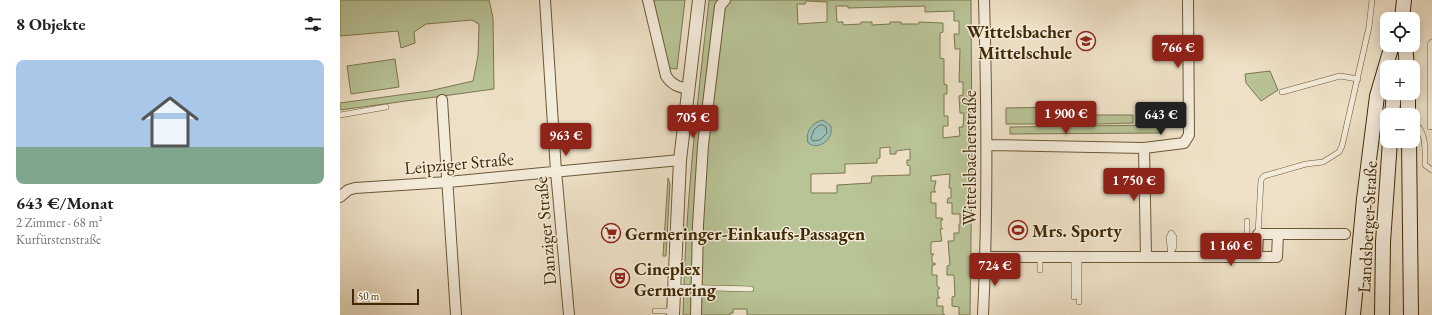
<!DOCTYPE html>
<html lang="de">
<head>
<meta charset="utf-8">
<style>
  body { margin:0; font-family:"EB Garamond",serif; background:#f2f2f2; color:#202124; height:100vh; display:flex; flex-direction:column; font-size:15px; white-space:nowrap }
  * { box-sizing:border-box; margin:0 }
  p { font-size:13px; color:#757577 }
  .icon { flex:none; width:22px; height:22px; fill:none; stroke:currentColor; stroke-width:2; stroke-linecap:round; stroke-linejoin:round }
  .map { position:relative; flex:1; overflow:hidden }
  .panel { display:flex; flex-direction:column; background:#fff; width:340px }
  .panel>* { flex:none }
  .tools { position:absolute; left:1040px; top:12px; display:grid; gap:8px }
  .tools a { display:grid; place-items:center; width:40px; height:40px; border-radius:8px; background:#fff; box-shadow:0 2px 10px #0003; font-size:20px }
  .scale { position:absolute; left:12px; bottom:10px; width:67px; box-sizing:border-box; padding-left:4px; border:2px solid #402a05; border-top:0; font-size:11px; line-height:14px; white-space:nowrap; color:#402a05; -webkit-text-stroke:3px #f4ecdb; paint-order:stroke }
  .price { position:absolute; translate:-50% -34px; padding:0 9px; border-radius:4px; background:#8f2418; color:#fff; font-size:13px; line-height:26px; filter:drop-shadow(0 1px 2px #0008) }
  .price::after { content:''; position:absolute; left:50%; top:24px; width:12px; height:9px; margin-left:-6px; background:inherit; clip-path:polygon(0 0,100% 0,50% 100%) }
  .price.current { background:#222; color:#fff }
  ul { padding:0; list-style:none }
  li { display:grid; align-content:center; gap:8px; height:212px; padding:0 16px }
  li+li { border-top:1px solid #e0e0e0 }
  li span { display:grid; place-items:center; height:124px; border-radius:8px; color:#555 }
  li>.icon { margin-inline-start:auto }
  span .icon { width:72px; height:72px; fill:#fffc; stroke-width:1 }
  li b { font-size:17px }
  h2 { display:flex; justify-content:space-between; align-items:center; height:48px; padding:0 16px; font-size:17px }
  main { display:flex; flex:1; min-height:0 }
  .map>svg:first-child { display:block }
  .green { fill:#b8c396; stroke:#7c764e; fill-rule:evenodd }
  .water { fill:#99beb5; stroke:#75836f }
  .lines { fill:none; stroke-linecap:round; stroke-linejoin:round }
  .shore { stroke:#6c745d; stroke-width:1 }
  .service-casing { stroke:#6c5836; stroke-width:6 }
  .minor-casing { stroke:#6c5836; stroke-width:12 }
  .tertiary-casing { stroke:#6c5836; stroke-width:14 }
  .secondary-casing { stroke:#402a05; stroke-width:16 }
  .service { stroke:#f4ecdb; stroke-width:5 }
  .minor { stroke:#f4ecdb; stroke-width:10 }
  .tertiary { stroke:#f4ecdb; stroke-width:12 }
  .secondary { stroke:#f4ecdb; stroke-width:14 }
  .labels { text-anchor:middle; dominant-baseline:central; stroke-width:3; stroke-linejoin:round; paint-order:stroke }
  .poi-label { font-size:18px; font-weight:bold; fill:#402a05; stroke:#f4ecdb; text-anchor:start }
  .street-label { font-size:18px; fill:#402a05; stroke:#f4ecdb }
</style>
</head>
<body>
<main>
<section class="panel">
<h2>8 Objekte<svg class="icon" aria-label="filters" viewBox="0 0 24 24"><path d="M4 7h16M4 17h16"/><circle cx="9" cy="7" r="2"/><circle cx="15" cy="17" r="2"/></svg></h2>
<ul>
<li><span style="background:linear-gradient(#a9c7e8 70%,#7fa58c 0)"><svg class="icon" aria-label="home" viewBox="0 0 24 24"><path d="M3 11l9-7 9 7M6 9v11h12V9"/></svg></span><div><b>643 €/Monat</b><p>2 Zimmer · 68 m²</p><p>Kurfürstenstraße</p></div></li>
</ul>
</section>
<div class="map">
<svg width="1092" height="315" viewBox="0 0 1092 315">
  <rect width="100%" height="100%" fill="#eee1c7"/>
  <filter id="stains"><feTurbulence type="fractalNoise" baseFrequency=".005" numOctaves="4"/><feColorMatrix values="0 0 0 0 .2 0 0 0 0 .09 0 0 0 0 .02 0 0 0 .5 -.17"/></filter>
  <radialGradient id="worn" r=".72"><stop offset=".6" stop-color="#630" stop-opacity="0"/><stop offset="1" stop-color="#630" stop-opacity=".3"/></radialGradient>
  <!-- green -->
  <path class="green" d="M0 0H149L153 18 154 89 0 110V103L89 91 133 81 138 56 139 24 132 20 86 24 74 32 75 43 61 48 58 31 0 36Z
    M311 0H345L337 69 328 68Z
    M369 0H631L632 161 630 315H619V307L612 306V297L615 296 614 275H607V266L610 265 608 241H614V233H619V224H620V214H612V203H607L608 198H611V188H609L610 174 591 176V181H596L594 190 596 192H591V203H596V218H602L603 220H601V227L603 229H600L602 241 591 242V254H594L592 256V263H595V265H592V275H597V286L600 288 598 289V296L600 298H597V306H603V314L605 315H407V309H393V313H390V315H343C345 209 357 105 369 0ZM466 1 487 2V22L458 24 457 4H465ZM496 6H508V8L585 6V12L614 11V21H619V34H614L615 49H620L619 82H623V95L619 96 620 113H624L623 127H619L620 136 603 138V126H608V116H604V94H607V85L604 84V59L600 58V33L603 32V23L579 22V24H561V22H550V24L532 25V22H521V24L503 25V22H497ZM550 147V154H556V151L570 149V160H567V165L570 166V175L532 176 531 183 497 185V193H471V174L505 173V164L537 163V159L540 158V148Z
    M55 59 59 87 11 94 7 66Z
    M930 71 938 90 921 101 906 83 905 74Z
    M724 107V124H666V108Z
    M731 115H793V123L731 125Z
    M820 125V133L670 134V127Z
    M328 178 330 184 326 256H323Z"/>
  <!-- water -->
  <path class="water" d="M483 120 491 126C494 139 479 151 468 143 465 132 472 122 483 120Z"/>
  <g class="lines">
    <!-- shore -->
    <path class="shore" d="M480 125H483L486 127 487 133 480 140 473 141 471 138 474 130Z"/>
    <!-- service casing -->
    <g class="service-casing">
      <path id="service" d="M942 92 1000 76 1018 79
        M0 115 46 107
        M1073 122C1087 131 1085 150 1085 165L1092 170
        M1090 127V44L1092 42
        M918 234 921 180 924 176 966 164 983 162 999 152 1002 146 1029 27 1032 0
        M831 252 834 247V237L831 233
        M831 256 829 238 831 233
        M907 256V221
        M734 257V297
        M739 257V302
        M700 270V257
        M334 287 411 289
        M315 311H332"/>
    </g>
    <!-- minor casing -->
    <g class="minor-casing">
      <path id="minor" d="M205 0 216 171 229 315
        M308 0 326 76C332 85 338 87 349 89
        M102 100 116 315
        M647 145 804 148 844 143 849 135 848 0
        M804 148 806 256
        M0 197 8 190 15 188 108 182 340 160
        M917 256 918 234H1005
        M646 257H937L938 234
        M356 315 358 225 363 145 380 6 385 0
        M643 315C648 210 647 105 644 0"/>
    </g>
    <!-- tertiary casing -->
    <g class="tertiary-casing">
      <path id="tertiary" d="M333 315 340 160 359 0"/>
    </g>
    <!-- secondary casing -->
    <g class="secondary-casing">
      <path id="secondary" d="M1062 19 1064 0
        M1065 45 1067 67
        M1068 93V115
        M1052 115 1054 93
        M1069 141 1071 315
        M1013 315 1024 199 1037 96 1052 45
        M1042 315 1043 242 1050 141"/>
    </g>
    <!-- service -->
    <use href="#service" class="service"/>
    <!-- minor -->
    <use href="#minor" class="minor"/>
    <!-- tertiary -->
    <use href="#tertiary" class="tertiary"/>
    <!-- secondary -->
    <use href="#secondary" class="secondary"/>
  </g>
  <!-- icons -->
  <defs>
    <g id="school-ring" transform="scale(1)"><circle r="9.5" fill="#f4ecdb" stroke="#8f2418" stroke-width="1.5"/><path d="M0-5L7-2L0 1L-7-2ZM-4 1L0 2.5L4 1V4Q0 6-4 4Z" fill="#8f2418"/></g>
    <g id="stadium-ring" transform="scale(1)"><circle r="9.5" fill="#f4ecdb" stroke="#8f2418" stroke-width="1.5"/><path d="M0-5a6.5 5 0 1 0 0 10a6.5 5 0 1 0 0-10ZM-3.5-1.8h7v3.6h-7Z" fill="#8f2418"/></g>
    <g id="supermarket-ring" transform="scale(1)"><circle r="9.5" fill="#f4ecdb" stroke="#8f2418" stroke-width="1.5"/><path d="M-6-5.5h2.5l.6 2H6L4.5 2H-2.5L-4.4-4H-6ZM-1.5 3.2a1.3 1.3 0 1 0 .1 0ZM3 3.2a1.3 1.3 0 1 0 .1 0Z" fill="#8f2418"/></g>
    <g id="theatre-ring" transform="scale(1)"><circle r="9.5" fill="#f4ecdb" stroke="#8f2418" stroke-width="1.5"/><path d="M-5-5.5Q0-4 5-5.5V0Q5 5 0 6Q-5 5-5 0ZM-3.3-2.5H-1v1.5H-3.3ZM1-2.5H3.3v1.5H1ZM-2.8 1Q0 5.5 2.8 1Z" fill="#8f2418"/></g>
  </defs>
  <g fill-rule="evenodd">
    <use href="#school-ring" x="746" y="41"/>
    <use href="#stadium-ring" x="678" y="230"/>
    <use href="#supermarket-ring" x="271" y="233"/>
    <use href="#theatre-ring" x="280" y="278"/>
  </g>
  <g class="labels">
    <!-- poi labels -->
    <g class="poi-label">
      <text x="732" y="31" text-anchor="end">Wittelsbacher<tspan x="732" dy="21">Mittelschule</tspan></text>
      <text x="692" y="230">Mrs. Sporty</text>
      <text x="285" y="233">Germeringer-Einkaufs-Passagen</text>
      <text x="294" y="268">Cineplex<tspan x="294" dy="21">Germering</tspan></text>
    </g>
    <!-- street labels -->
    <g class="street-label">
      <text transform="translate(629 158) rotate(-90)">Wittelsbacherstraße</text>
      <text transform="translate(119 163) rotate(-5)">Leipziger Straße</text>
      <text transform="translate(1027 227) rotate(-87)">Landsberger Straße</text>
      <text transform="translate(205 231) rotate(-95)">Danziger Straße</text>
    </g>
  </g>
  <rect width="100%" height="100%" filter="url(#stains)"/>
  <rect width="100%" height="100%" fill="url(#worn)"/>
</svg>
<div class="tools">
<a><svg class="icon" aria-label="locate" viewBox="0 0 24 24"><circle cx="12" cy="12" r="6"/><path d="M12 2v4M12 18v4M2 12h4M18 12h4"/></svg></a>
<a>+</a>
<a>−</a>
</div>
<div class="scale">50 m</div>
<b class="price" style="left:838px;top:69px">766 €</b>
<b class="price" style="left:726px;top:135px">1 900 €</b>
<b class="price current" style="left:821px;top:136px">643 €</b>
<b class="price" style="left:353px;top:139px">705 €</b>
<b class="price" style="left:226px;top:157px">963 €</b>
<b class="price" style="left:794px;top:202px">1 750 €</b>
<b class="price" style="left:891px;top:267px">1 160 €</b>
<b class="price" style="left:655px;top:287px">724 €</b>
</div>
</main>
</body>
</html>
